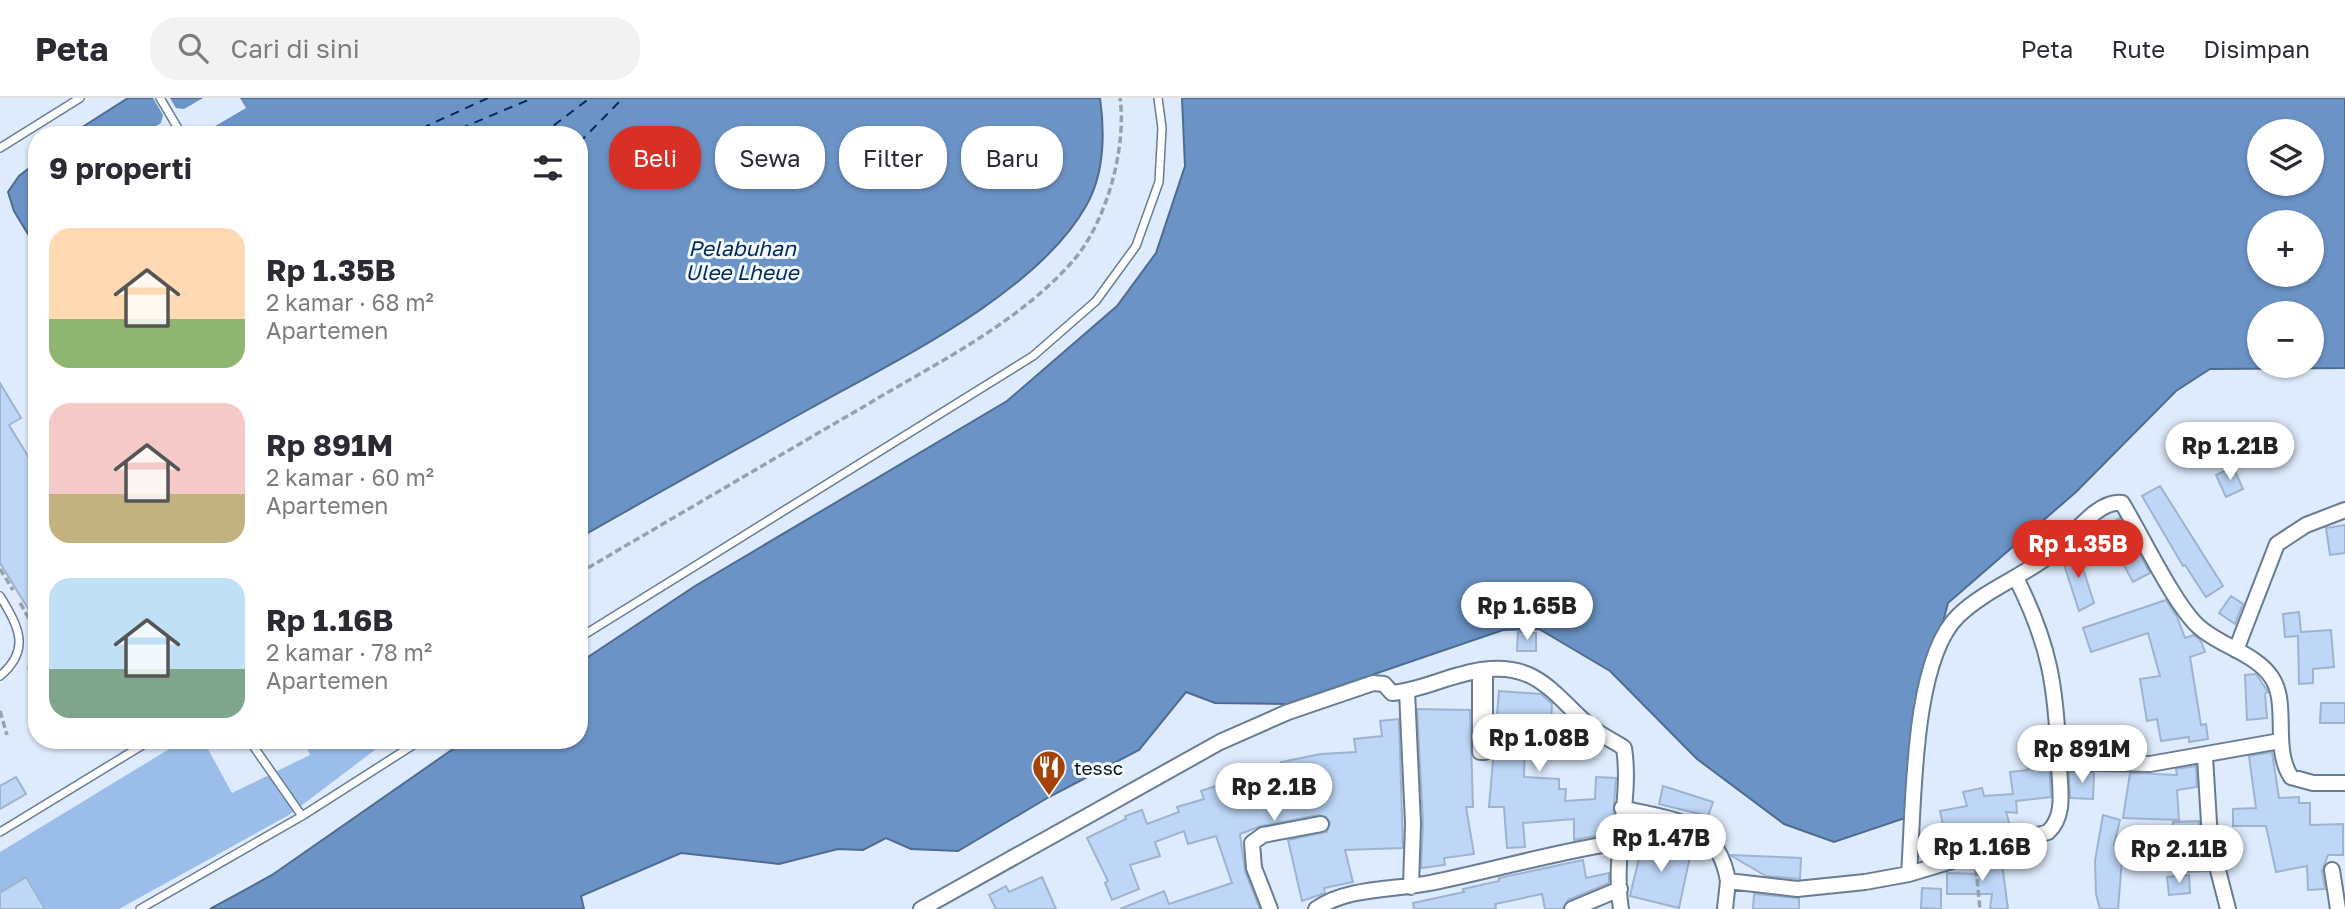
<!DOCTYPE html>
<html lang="id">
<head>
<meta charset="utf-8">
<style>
  body { margin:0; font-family:"Golos Text",sans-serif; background:#f2f2f3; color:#2b2b33; height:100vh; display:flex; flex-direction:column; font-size:26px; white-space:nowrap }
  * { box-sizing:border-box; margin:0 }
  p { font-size:23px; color:#7c7c81 }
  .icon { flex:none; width:38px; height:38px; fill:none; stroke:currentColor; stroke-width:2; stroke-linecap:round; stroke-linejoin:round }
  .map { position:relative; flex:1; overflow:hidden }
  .side { position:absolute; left:28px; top:28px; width:560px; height:623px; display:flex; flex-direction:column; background:#fff; border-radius:28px; box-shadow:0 2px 5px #0004 }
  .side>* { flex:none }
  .top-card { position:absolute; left:609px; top:28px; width:665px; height:63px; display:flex; gap:14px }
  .controls { position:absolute; left:2247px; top:21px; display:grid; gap:14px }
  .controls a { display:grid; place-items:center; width:77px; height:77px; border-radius:50%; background:#fff; box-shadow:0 2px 5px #0004; font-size:35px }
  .price { position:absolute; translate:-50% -60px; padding:0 16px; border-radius:24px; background:#fff; color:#222; font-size:23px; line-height:46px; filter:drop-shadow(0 2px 4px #0008) }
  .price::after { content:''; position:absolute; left:50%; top:42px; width:21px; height:16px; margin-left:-10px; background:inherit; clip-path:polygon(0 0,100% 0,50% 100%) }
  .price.active { background:#d93025; color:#fff }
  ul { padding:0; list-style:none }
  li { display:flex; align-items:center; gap:21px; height:175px; padding:0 21px }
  li span { display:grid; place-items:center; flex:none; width:196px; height:140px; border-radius:21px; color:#555 }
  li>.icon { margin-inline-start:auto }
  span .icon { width:84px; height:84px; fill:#fffc; stroke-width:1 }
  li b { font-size:30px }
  h2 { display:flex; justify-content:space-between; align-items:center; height:84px; padding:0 21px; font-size:30px }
  .pill { padding:0 24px; border-radius:28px; background:#fff; box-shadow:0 2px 5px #0004; font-size:24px; line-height:63px }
  .pill.active { background:#d93025; color:#fff }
  header { display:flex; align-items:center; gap:42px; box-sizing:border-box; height:98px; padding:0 35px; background:#fff; border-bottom:2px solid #e1e1e2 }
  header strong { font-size:33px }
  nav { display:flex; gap:38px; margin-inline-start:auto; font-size:24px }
  .search { width:490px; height:63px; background:#f2f2f3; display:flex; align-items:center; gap:18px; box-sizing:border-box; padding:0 24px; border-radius:28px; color:#7c7c81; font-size:26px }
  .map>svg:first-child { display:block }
  .green { fill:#9abee9 }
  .water { fill:#6b93c5; stroke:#4e6c92; stroke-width:2; fill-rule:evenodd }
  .pier { fill:#deebfc }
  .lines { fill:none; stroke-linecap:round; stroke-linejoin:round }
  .ferry { stroke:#002b59; stroke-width:2; stroke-dasharray:9 7; stroke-linecap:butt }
  .building { fill:#bed7f7; stroke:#9eb3cd; stroke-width:2 }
  .service-casing { stroke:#687c94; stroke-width:10 }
  .minor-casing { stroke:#687c94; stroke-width:18 }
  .path { stroke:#96a1af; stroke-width:3.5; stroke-dasharray:7 3.5; stroke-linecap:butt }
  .service { stroke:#fff; stroke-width:7 }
  .minor { stroke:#fff; stroke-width:14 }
  .labels { text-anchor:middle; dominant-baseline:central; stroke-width:6; stroke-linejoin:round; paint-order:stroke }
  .poi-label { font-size:19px; fill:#09111a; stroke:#f3f8fd; text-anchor:start }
  .water-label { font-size:21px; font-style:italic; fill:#002b59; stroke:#f3f8fd }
</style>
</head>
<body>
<header>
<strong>Peta</strong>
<div class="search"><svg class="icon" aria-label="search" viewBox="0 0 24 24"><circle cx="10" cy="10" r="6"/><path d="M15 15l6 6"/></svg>Cari di sini</div>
<nav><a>Peta</a><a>Rute</a><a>Disimpan</a></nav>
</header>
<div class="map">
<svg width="2345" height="811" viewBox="0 0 2345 811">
  <rect width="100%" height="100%" fill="#deebfc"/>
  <!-- green -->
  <path class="green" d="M184 642H203L232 695 310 657 303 642H388L289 717 119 811H0V754Z"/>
  <!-- water -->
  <path class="water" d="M128 0H1100C1105 36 1105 75 1086 108 1037 195 897 262 811 310 734 353 656 396 579 440V37H70Z
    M1182 0H2345V270L2210 271 2176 293 2076 394 1948 505 1918 618 1911 718 1834 744 1784 726 1697 661 1610 573 1539 531 1503 532 1287 606 1215 605 1186 594 1139 652 1049 699 958 753 911 751 886 740 863 752 838 751 779 766 681 755 581 798 584 811H210L272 777 466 642H579V565L695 488 1007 303 1117 208 1156 155 1185 68ZM2259 33H2312V86H2259ZM2259 124H2312V177H2259ZM2259 215H2312V268H2259Z
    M37 64V151L14 113 8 94 19 78Z"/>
  <!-- pier -->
  <path class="pier" d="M153 0H170L176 10 184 11 203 0H240L246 10 200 37H141L161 25 163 17Z"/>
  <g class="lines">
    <!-- ferry -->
    <path class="ferry" d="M407 37 488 0
      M445 37 533 0
      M541 37 590 0
      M579 45 623 0"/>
  </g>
  <!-- building -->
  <path class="building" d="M0 285 21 320 9 327 37 373V525L0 465Z
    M2233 369 2243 391 2226 399 2216 377Z
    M2160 388 2223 488 2206 499 2185 467 2183 468 2142 398Z
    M2120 420 2150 475 2133 484 2114 449 2095 457 2088 440 2105 433 2103 429Z
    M2345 427V455L2330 457 2326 430Z
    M2077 452 2094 505 2079 513 2062 460Z
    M2231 498 2243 506 2235 526 2219 515Z
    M2166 502 2177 519 2185 540 2194 537 2201 543 2205 554 2190 559 2201 627 2206 626 2208 641 2189 644V639L2161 643 2157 621 2147 623 2140 581 2160 578 2148 535 2091 554 2083 530Z
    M2299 514 2301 534 2331 532 2334 569 2313 571V585L2299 586 2298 538 2285 539 2283 516Z
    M1518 534 1536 535V553H1517Z
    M2256 576 2268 594 2265 596 2267 620 2247 622 2245 577Z
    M1499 593 1541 596 1552 606 1551 622 1570 623V642L1525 643 1524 679 1559 681V691H1566L1565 703 1595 701 1596 679 1616 680 1612 735 1574 742V721L1523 725 1525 749 1507 750 1504 709H1489Z
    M2321 605H2345V625H2320Z
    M1417 611 1470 612 1473 709H1466L1474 756 1444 760 1445 767 1421 770 1423 725Z
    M1399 621 1403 750 1345 752 1353 784 1324 790 1325 795 1302 803 1288 742 1327 734 1330 724 1319 717 1261 728 1240 736 1245 773 1260 811H1120L1164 793 1169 806 1232 785 1216 738 1188 746 1184 733 1155 744 1160 758 1130 767 1139 791 1112 802 1105 785 1108 783 1087 740 1126 721 1125 718 1142 712 1147 726 1179 714 1177 709 1204 701 1201 693 1281 667V664L1321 656 1356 654 1354 641 1382 638 1380 623Z
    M2048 642 2051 699 2016 703 2017 715 2006 714 2012 735 1985 743 1982 729 1945 736 1940 713 1967 708 1963 694 1982 690 1984 698 2013 696 2010 674 2028 672 2025 645Z
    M2272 654 2279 700 2299 699V705H2310V727L2343 726V757H2328L2322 773 2325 791 2308 792 2307 768 2276 774 2266 728H2233V711L2256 710 2249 658Z
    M2196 668 2197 689 2177 692 2179 722 2123 720 2130 675 2177 677 2176 671Z
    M2069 674H2094L2093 701 2070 700Z
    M16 679 26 696 0 711V688Z
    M1663 688 1713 704 1708 718 1659 706Z
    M2103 717 2120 722 2114 747 2123 749 2118 811H2100L2096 796 2095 763Z
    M2199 723 2208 773 2185 774 2183 745H2174L2173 724Z
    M1643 743 1691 754 1679 810 1630 798Z
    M1730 757 1801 760 1800 781 1766 778Z
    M2001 758 2008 811H1990L1992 796H1947V775L1980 776 1979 767 1992 765 1990 761Z
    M1583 762 1586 780 1609 775V785L1568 802 1563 811H1545L1542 796 1495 806 1496 811H1414L1413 805 1464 794 1463 791 1499 783V780Z
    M2189 777 2190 795 2169 797 2167 779Z
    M26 779 45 811H0V795Z
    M1042 779 1056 811H996L989 797 1006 788 1009 794Z
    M1922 790 1941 791V811L1921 810Z
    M1754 796 1799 800V811H1753Z"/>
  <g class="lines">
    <!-- service casing -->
    <g class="service-casing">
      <path id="service" d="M160 0 182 37
        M0 50 80 0
        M0 498C18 528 32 551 0 578
        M579 540 1033 258 1096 203 1136 148 1159 84 1162 30 1158 0
        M249 642 302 718
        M0 734 151 642
        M140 811 302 718 421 642"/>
    </g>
    <!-- minor casing -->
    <g class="minor-casing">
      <path id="minor" d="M2016 480C2050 547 2056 589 2059 664
        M2236 552 2277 446 2306 427 2345 412
        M1480 572H1485V654H1480Z
        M1407 593 1413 725 1411 789
        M2205 659 2210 741 2228 811
        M1622 710C1672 722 1718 722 1728 783L1797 791 1865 784 1909 776 2048 734C2067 717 2059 688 2059 664L2150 666 2280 643
        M2332 772 2338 811
        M1909 776C1914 711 1911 564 1958 518 1986 491 2025 478 2055 453 2072 439 2098 401 2122 405 2141 436 2174 506 2198 528 2219 548 2256 555 2272 580 2289 606 2272 650 2291 679L2313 685H2345
        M921 811 1220 644 1288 614 1373 585 1384 586 1392 595C1423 592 1451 576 1482 572 1538 563 1556 600 1592 630 1602 638 1614 643 1624 650 1632 701 1612 756 1621 811
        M1270 811 1254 770 1252 745 1263 737 1321 726
        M1316 811C1347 789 1394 792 1430 785 1494 772 1555 754 1619 744
        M1572 811 1620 791
        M1725 811 1728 783"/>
    </g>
    <!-- path -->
    <path class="path" d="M0 471 13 492
      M579 475C675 419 772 362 868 306 937 265 1018 225 1072 164 1106 126 1127 50 1120 0
      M20 505C36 531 37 540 29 570L32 573 37 571
      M0 613 7 637
      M267 646 275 642
      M1976 771 1980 811"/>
    <!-- service -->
    <use href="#service" class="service"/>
    <!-- minor -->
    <use href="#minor" class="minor"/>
  </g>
  <!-- icons -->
  <defs>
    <g id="restaurant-pin" transform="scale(1.75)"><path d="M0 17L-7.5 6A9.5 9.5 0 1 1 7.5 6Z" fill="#a54207" stroke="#f3f8fd"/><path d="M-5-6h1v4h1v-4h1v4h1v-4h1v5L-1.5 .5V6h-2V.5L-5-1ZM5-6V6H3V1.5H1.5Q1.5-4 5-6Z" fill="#fff"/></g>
  </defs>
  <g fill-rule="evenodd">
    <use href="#restaurant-pin" x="1049" y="669"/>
  </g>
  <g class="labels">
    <!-- poi labels -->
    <g class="poi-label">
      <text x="1074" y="669">tessc</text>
    </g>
    <!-- water labels -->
    <g class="water-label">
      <text x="742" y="150">Pelabuhan<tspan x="742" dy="24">Ulee Lheue</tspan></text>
    </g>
  </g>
</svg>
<div class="controls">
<a><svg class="icon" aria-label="layers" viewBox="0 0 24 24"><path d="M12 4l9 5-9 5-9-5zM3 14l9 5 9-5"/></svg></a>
<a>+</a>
<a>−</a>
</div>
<b class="price" style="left:2230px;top:384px">Rp 1.21B</b>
<b class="price active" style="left:2078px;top:482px">Rp 1.35B</b>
<b class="price" style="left:1527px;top:544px">Rp 1.65B</b>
<b class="price" style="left:1539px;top:676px">Rp 1.08B</b>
<b class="price" style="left:2082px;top:687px">Rp 891M</b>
<b class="price" style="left:1274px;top:725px">Rp 2.1B</b>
<b class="price" style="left:1661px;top:776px">Rp 1.47B</b>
<b class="price" style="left:1982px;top:785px">Rp 1.16B</b>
<b class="price" style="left:2179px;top:787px">Rp 2.11B</b>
<div class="top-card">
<a class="pill active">Beli</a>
<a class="pill">Sewa</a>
<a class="pill">Filter</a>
<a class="pill">Baru</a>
</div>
<section class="side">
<h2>9 properti<svg class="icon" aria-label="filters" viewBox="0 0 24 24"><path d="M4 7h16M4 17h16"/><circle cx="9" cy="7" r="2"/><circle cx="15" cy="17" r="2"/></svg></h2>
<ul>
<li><span style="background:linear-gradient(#ffd9b3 65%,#8fb573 0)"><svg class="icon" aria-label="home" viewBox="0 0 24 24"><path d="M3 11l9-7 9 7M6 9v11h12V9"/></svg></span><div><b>Rp 1.35B</b><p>2 kamar · 68 m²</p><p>Apartemen</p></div></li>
<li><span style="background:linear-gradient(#f6c9c9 65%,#c2b280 0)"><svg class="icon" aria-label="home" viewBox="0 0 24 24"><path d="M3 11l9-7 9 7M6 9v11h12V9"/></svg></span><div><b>Rp 891M</b><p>2 kamar · 60 m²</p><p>Apartemen</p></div></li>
<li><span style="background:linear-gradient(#bfe0f5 65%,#7fa58c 0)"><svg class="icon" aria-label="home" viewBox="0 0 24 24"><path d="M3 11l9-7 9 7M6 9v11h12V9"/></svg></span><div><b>Rp 1.16B</b><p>2 kamar · 78 m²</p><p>Apartemen</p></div></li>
</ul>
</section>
</div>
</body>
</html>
